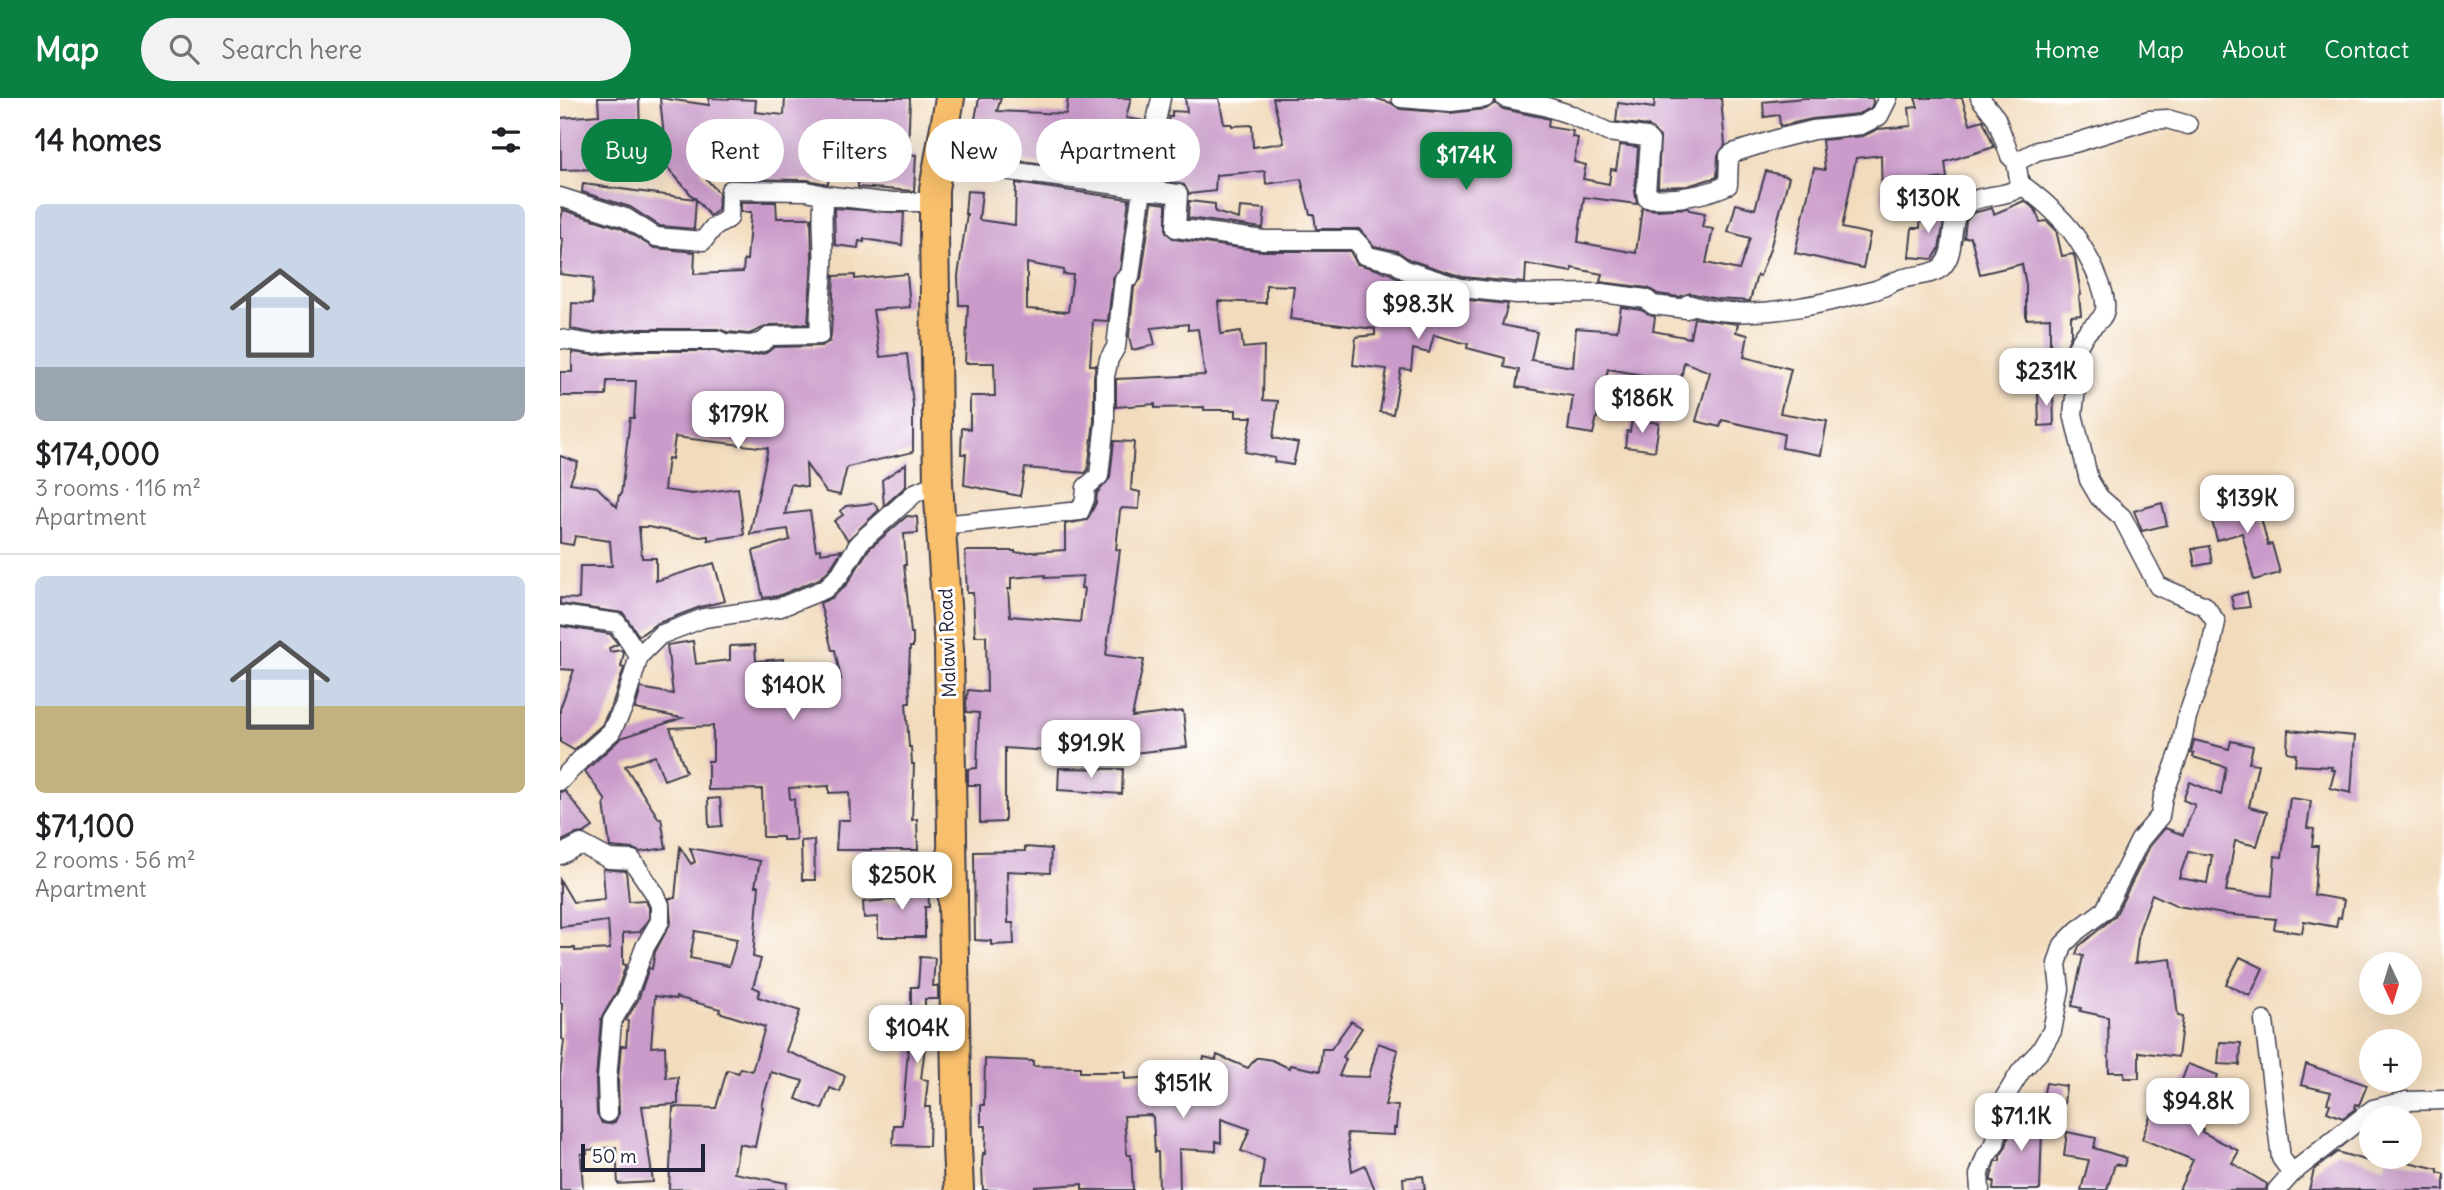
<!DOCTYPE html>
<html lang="en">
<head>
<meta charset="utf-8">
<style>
  body { margin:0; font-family:Delius,sans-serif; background:#f2f2f2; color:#202124; height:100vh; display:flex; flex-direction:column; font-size:26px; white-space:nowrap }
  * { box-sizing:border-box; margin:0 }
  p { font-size:23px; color:#757577 }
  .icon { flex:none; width:38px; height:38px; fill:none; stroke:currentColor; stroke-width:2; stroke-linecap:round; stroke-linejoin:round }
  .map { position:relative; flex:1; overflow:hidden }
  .drawer { display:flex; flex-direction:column; background:#fff; width:560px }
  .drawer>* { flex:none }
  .banner { position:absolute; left:21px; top:21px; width:665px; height:63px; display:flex; gap:14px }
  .needle { width:46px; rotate:176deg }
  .tools { position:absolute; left:1799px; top:854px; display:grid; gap:14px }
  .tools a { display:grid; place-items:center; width:63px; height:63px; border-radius:50%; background:#fff; box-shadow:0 7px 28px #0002; font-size:35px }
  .scale { position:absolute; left:21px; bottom:18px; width:124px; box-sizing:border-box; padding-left:7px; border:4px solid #22223b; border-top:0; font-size:19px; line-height:24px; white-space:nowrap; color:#22223b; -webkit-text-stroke:5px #fff; paint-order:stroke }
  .price { position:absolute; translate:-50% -60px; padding:0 16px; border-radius:14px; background:#fff; color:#222; font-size:23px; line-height:46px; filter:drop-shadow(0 2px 4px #0008) }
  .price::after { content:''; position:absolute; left:50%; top:42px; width:21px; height:16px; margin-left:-10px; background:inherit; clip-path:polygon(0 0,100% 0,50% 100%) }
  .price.selected { background:#0b8043; color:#fff }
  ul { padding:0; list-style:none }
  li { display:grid; align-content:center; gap:14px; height:371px; padding:0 35px }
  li+li { border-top:2px solid #e0e0e0 }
  li span { display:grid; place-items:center; height:217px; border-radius:10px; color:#555 }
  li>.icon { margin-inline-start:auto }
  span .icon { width:126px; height:126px; fill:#fffc; stroke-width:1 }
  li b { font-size:30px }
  h2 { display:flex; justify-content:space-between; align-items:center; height:84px; padding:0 35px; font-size:30px }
  .chip { padding:0 24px; border-radius:32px; background:#fff; box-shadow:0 7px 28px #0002; font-size:24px; line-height:63px }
  .chip.selected { background:#0b8043; color:#fff }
  header { display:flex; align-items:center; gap:42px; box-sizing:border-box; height:98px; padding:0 35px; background:#0b8043; color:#fff }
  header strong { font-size:33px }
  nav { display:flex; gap:38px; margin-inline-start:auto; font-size:24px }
  .search { width:490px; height:63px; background:#f2f2f2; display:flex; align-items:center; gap:18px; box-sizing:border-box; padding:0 24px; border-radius:38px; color:#757577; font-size:26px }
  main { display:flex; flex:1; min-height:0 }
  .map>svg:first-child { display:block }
  .building { fill:#ca9bca; fill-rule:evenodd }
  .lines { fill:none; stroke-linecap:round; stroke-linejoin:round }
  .minor-casing { stroke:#413e4e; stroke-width:21 }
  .primary-casing { stroke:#413e4e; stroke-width:32 }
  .minor { stroke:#fff; stroke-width:18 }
  .primary { stroke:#f8bf6c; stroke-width:28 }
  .labels { text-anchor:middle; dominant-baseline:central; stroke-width:6; stroke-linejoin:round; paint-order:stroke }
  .street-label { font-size:19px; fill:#22223b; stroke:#fff }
</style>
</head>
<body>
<header>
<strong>Map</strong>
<div class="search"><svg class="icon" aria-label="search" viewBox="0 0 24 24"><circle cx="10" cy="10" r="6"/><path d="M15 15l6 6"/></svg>Search here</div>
<nav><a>Home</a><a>Map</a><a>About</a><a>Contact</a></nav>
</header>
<main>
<section class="drawer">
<h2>14 homes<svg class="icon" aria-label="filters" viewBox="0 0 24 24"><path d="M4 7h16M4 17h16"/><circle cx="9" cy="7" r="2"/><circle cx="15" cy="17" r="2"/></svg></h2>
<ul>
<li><span style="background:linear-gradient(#c9d6e8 75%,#9aa5b1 0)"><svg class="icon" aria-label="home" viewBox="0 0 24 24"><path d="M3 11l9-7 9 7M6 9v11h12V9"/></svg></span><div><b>$174,000</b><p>3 rooms · 116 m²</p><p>Apartment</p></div></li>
<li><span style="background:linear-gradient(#c9d6e8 60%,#c2b280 0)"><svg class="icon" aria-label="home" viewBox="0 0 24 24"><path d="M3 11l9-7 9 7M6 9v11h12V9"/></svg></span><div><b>$71,100</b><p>2 rooms · 56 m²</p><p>Apartment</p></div></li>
</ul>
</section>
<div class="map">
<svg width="1884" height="1092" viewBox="0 0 1884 1092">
  <rect width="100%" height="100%" fill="#fff"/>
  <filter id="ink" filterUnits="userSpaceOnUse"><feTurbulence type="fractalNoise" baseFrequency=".0143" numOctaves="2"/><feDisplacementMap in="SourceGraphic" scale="14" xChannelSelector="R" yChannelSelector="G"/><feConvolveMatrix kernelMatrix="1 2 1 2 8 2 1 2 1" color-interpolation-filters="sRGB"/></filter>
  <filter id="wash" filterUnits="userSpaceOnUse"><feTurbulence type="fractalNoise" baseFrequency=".00686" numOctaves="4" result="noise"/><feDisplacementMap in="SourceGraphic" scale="28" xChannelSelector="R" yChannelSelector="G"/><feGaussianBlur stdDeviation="1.57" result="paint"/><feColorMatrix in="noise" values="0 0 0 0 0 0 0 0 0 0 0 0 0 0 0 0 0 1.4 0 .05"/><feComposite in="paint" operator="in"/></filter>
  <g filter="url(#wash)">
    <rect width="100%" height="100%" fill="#f2dbbc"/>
    <g id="blocks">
      <!-- building -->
      <path class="building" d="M38 0H79L81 70 1 72 0 20 39 17Z
        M100 0 149 7V0L196 2 195 14 224 17 225 0H350L348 56 356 57 354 93 298 89 299 65 302 66 304 31 272 29 270 60H272L268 86 247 82 178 81 172 66 204 54 206 33 154 30 153 52H139L142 76 159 95 158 112 150 118 136 101 134 131 100 128 70 109 22 94 23 86 135 101 107 69Z
        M419 0H441L437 13 506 16 508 0H571L566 20 585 23 573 78 433 59V56L409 53Z
        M625 0H659L664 26H672V28L692 27 693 49 724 45 713 0H814L831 5 840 11 890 15 926 11 935 5 943 11 981 19 989 21 988 29 1013 33 1012 39 1018 40 1014 64 1026 67 1023 81 1049 86 1051 71 1056 72 1060 47 1078 49 1075 93 1077 106 1024 99 1018 144 1076 155 1082 110 1097 112 1129 110V112L1145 115 1142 129 1153 131 1146 165 1179 172 1190 140 1168 134 1176 106 1195 111 1206 73 1229 79 1210 151 1200 178 1197 177 1190 203 1157 201 1130 195 1119 199 1098 196 1088 190 1040 184 1042 176 1012 170V174L966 166 965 185 903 179 850 162 837 153 814 148 799 131H756L754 116H750L741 81 706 86 705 73 656 77 655 93 629 96 624 87 596 81 609 19H612V13L627 14Z
        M1095 0H1161L1165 47 1158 57 1157 79 1127 88 1098 89 1100 39 1088 28 1056 24 1058 5 1094 10Z
        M1244 0H1312L1313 4 1311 10 1298 16 1252 21 1220 28 1219 17 1204 19 1203 4Z
        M1355 0H1402L1410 26 1423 22 1434 49 1385 64 1387 80 1346 84V103H1322L1321 57 1296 60 1282 130 1310 136 1303 170 1235 155 1254 70 1265 72 1262 42 1303 38 1318 31 1351 28 1349 10 1358 9Z
        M456 85 569 101 560 171 553 180 548 223 533 222 530 267H536L534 278V323L528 372 525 375 465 370 460 398 404 387 406 356H401L402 330 410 331V298H435L434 265H405L408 207H399L398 178 407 116H405L407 93 422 94 419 122 455 127ZM467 165 504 172 503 176 513 177 508 214 467 211Z
        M629 103 655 106V114L679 121 680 109 705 111 703 130 628 120Z
        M1464 103 1475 111 1480 124 1487 123 1496 132 1502 158 1513 156 1515 160 1521 197 1519 198 1521 217 1511 218V237L1505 252 1507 266 1505 289H1483L1482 262H1490V220L1466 221V187L1462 166 1420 176 1412 143 1410 139 1404 140 1406 123 1413 115 1432 110 1434 116Z
        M181 104H216L217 120H251L252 160 248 226 210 227 189 236 167 234 158 231H77L32 235 11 231 12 205 32 206 33 180 0 176 3 141 0 140V126L3 112 61 130 94 150 135 154 134 176 183 174 184 162H187L191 114H181Z
        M592 104 606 106V134L614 141 703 153H790L797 166 829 175 842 183 898 201 948 206 942 227 977 234 971 262 1013 269 1016 230 1057 233 1061 209 1081 212 1095 219 1093 233 1130 240 1134 220 1178 226 1176 234 1188 237 1184 259 1231 271 1220 315 1267 323 1261 357 1222 350 1224 336 1162 322 1160 329 1136 323 1150 274 1124 264 1120 287 1088 282 1089 278 1048 271 1033 336 1008 332 1013 298 956 289 959 272 944 269 945 260 907 250 908 246 874 237 869 255 853 251 851 272 841 271 833 316 820 314 827 271 793 267 796 239 815 237V231L730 221 734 188 706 187V205L658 203 661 236 681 233 683 250 704 248 703 302 718 303 713 340 738 345 733 367 714 364 715 360 685 354 692 319H676V312H644V309L595 310V306L556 309V281L645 277 638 231 628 232V226L591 230 595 247 572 252 569 238 574 189 581 181Z
        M274 110 344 115 342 147 304 141V144L299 143 298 150 275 147Z
        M1361 112 1386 113 1379 151 1373 161 1349 159 1352 130H1360Z
        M347 176 350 209 313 212 320 259 347 256 353 306V354L287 369 280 397 266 394 246 366 247 389 231 386 225 416 250 413 256 452 260 451 261 455 282 452 270 471 259 481 218 498 203 500 193 453 230 442 228 431 190 436 208 350 115 339 112 361 108 360 104 392 132 396 178 390 184 437 148 442V438L140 439 88 429H79L82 460H96V483L154 465 165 503 140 509 96 526 79 538 63 515 0 506V500L19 501 20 468H52L50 443 15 438 13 447 0 445V358L18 364 10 385 37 389 57 409 59 397H61L70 320H74L76 283H47L46 298H0V274H12V254L33 257 78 253H155L163 256 190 258 206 255 214 249 261 248 270 243 271 237 274 178 295 177V181Z
        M1493 293 1494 327 1479 328 1478 294Z
        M1072 321 1099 325 1095 353 1065 349 1067 333 1070 334Z
        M554 343 574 344 571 392 580 394 579 411 562 410 560 413 556 451 560 452 546 557 584 562 572 619 623 613 627 649 564 656 491 641 490 653 445 650V724L420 725V687H408V671L417 670 419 615 407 614 406 605 408 592 427 594 426 538H415L413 495H407L405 453H455V455L505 452V426L527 422 536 405 537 395 550 380ZM485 477V480L523 478 521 490H524L520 524 450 518 448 491H451V480Z
        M346 366V388L324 408 322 382Z
        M1696 400 1708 447 1712 446 1720 475 1694 482 1682 435 1657 442 1649 411Z
        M314 405 319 412 288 442 274 423 283 417 280 413 286 408Z
        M1602 405 1607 427 1582 433 1574 413Z
        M347 418 357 419 358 435 344 436 346 467H344L351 535H353V549H350L349 572 350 605H346L349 649H351L352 666H354L352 722 357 721 358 752H276L278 722H290L289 694 269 695V688L229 690 230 701H234L236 742H223V739H203L202 691 148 692V663H153V628L110 630 126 674 104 682 95 658 65 668 99 721 101 720 106 750 80 754 73 751 50 749 44 705 46 703 25 673 61 640 122 620 75 611 81 590 113 596 107 547 133 543 136 566 170 562V548L195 547 196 563 223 561 226 595 257 590V582L281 581 275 552H272L260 505 272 500 287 486 309 451Z
        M1649 448 1652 465 1635 468 1632 451Z
        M1687 494 1690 509 1674 511 1671 498Z
        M0 528 50 536 58 546 49 550 50 554 61 552 64 555 61 569 64 570 53 604 42 627 14 652 0 644V611L14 572 0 571Z
        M1728 632 1795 638 1791 695 1770 690 1775 672H1771L1772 669 1735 667 1736 656 1727 654Z
        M1634 642 1669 651 1671 643 1693 648 1689 665 1698 666 1689 709 1707 714 1697 748 1675 743 1666 793 1712 798 1715 758 1722 759 1730 700 1751 703 1747 730 1754 731 1752 748H1758L1754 797 1784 802 1781 820 1778 819 1776 829 1744 823 1742 835 1714 831 1716 821 1663 816 1618 808 1592 796 1579 833 1575 865 1611 861 1618 918 1623 919 1618 959 1579 954V980H1564V974H1549L1548 919 1520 913 1521 910 1512 908 1523 858 1516 856 1519 848 1555 818 1590 748 1605 730 1623 737 1635 707 1623 702 1630 684 1661 697 1666 669 1633 659 1634 656 1631 655ZM1628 754 1652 757 1647 785 1619 780Z
        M499 670 563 671 562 696 498 692Z
        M5 693 33 729 24 735 16 736 0 744V694Z
        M160 700 162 728 149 729 148 701Z
        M254 742 255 782H242L241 743Z
        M120 749 131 766 135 764 130 750 200 763 195 788H199L193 859 201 861 193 889 200 892 198 899 240 913 226 953 285 978 280 994 270 990 262 1011 236 1001 243 983 211 974 201 1008 203 1009 195 1049 179 1046 174 1075 227 1085 226 1092 109 1091 113 1009 156 1010 167 972 179 975 180 970 192 973 205 929 159 914 160 911 116 899V901L95 898 91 949 105 948 106 980 118 979V1006L82 1008 93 1084 58 1086 56 1049 26 1052 27 1055 21 1056 23 1092H0V979L4 942 2 941V905H0V850H15V853L50 851 48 823 0 829V782L13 804 45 801 43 771 66 773 69 803 85 802 89 809V820L80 834 63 835V866L66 867 57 893 41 921 36 981 37 1015 42 1025 49 1026 55 1024 59 1015 58 982 61 948H66L68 923 66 922 78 902 89 870 92 871 95 854 111 824 109 800H115ZM135 833 177 841 169 868 130 860Z
        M465 749 491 751 490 775 447 773 448 825H453L454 846 431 847V843L415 842 414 754 465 753Z
        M368 782 369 809H365V839H318V819L304 820 303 804 342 801V783Z
        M360 859 375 860 373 888H378V901H365V949L361 981 368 982 365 1009H370L369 1048 333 1047 334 1027H342L348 951H351V889H358Z
        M1680 859 1703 870 1690 898 1666 886Z
        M791 923 802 930 783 959 786 961 779 978 809 979 818 945 838 952 825 1007 838 1008 836 1030H834V1037L787 1035 792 1073 805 1067 815 1092H700L704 1062 681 1053 690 1031 661 1021V1045L656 1043V1053L619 1051 620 1092H599L598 1054H595L593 1019 590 1017 564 1018 567 1057H571L573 1092H522V1086L475 1089V1092H423L422 1066 423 1055 425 1056 426 1028H421V1007H424L425 961 473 963V968L520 969V974H565V981L616 978 617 969H642L644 959 656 962 657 957 688 970 696 960H700L712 962 729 970 730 967 760 973 762 951H771Z
        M1660 944 1681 945 1680 967 1658 966Z
        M1628 966 1658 977 1638 1030 1643 1031 1642 1034 1679 1053 1672 1065 1707 1086 1706 1092H1619L1633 1062 1582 1041 1595 1005 1610 1013Z
        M1746 966 1807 987 1799 1007 1796 1006 1795 1011 1783 1020 1767 1014 1770 1006 1767 1005 1771 994 1741 987Z
        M1486 985 1506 988 1504 1006 1482 1003Z
        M1458 1000 1474 1001 1472 1029 1482 1030 1480 1092H1433L1434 1083H1431V1079L1436 1063H1440V1058L1446 1049Z
        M1507 1034 1536 1040 1534 1050 1566 1060 1564 1068 1555 1066 1547 1092H1521L1529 1062 1504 1058Z
        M1777 1054 1825 1068 1827 1059 1878 1071V1074L1884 1076V1092H1749L1754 1072Z
        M863 1078 865 1092H844L843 1080Z"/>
    </g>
  </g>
  <g filter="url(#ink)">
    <use href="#blocks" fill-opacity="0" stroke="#413e4e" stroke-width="2"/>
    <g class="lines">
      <!-- minor casing -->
      <g class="minor-casing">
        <path id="minor" d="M841 0 891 4 925 0
          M945 0 984 8 1009 16 1048 34 1086 39 1090 43 1086 94 1087 100C1116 102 1141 99 1168 87L1169 58 1173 55 1217 41 1253 32 1301 27 1319 18 1328 0
          M1420 0 1436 20 1450 58 1456 64
          M379 63C446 74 514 80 582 91L601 0
          M0 99 66 120 96 139 143 143 153 130 169 120 170 92 247 93 264 97
          M0 241 32 246 77 242H158L164 245 190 247 203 244 210 238 260 237C258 214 262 193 263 170 265 145 260 121 264 97L324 104H374
          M381 427 520 413 525 401 526 389 539 378 545 324V278L549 261 556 249 564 181 570 179 582 91 618 96 616 130 703 142H795L804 152V157L834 164 845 172 901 190 957 196 1042 195 1086 201 1093 207 1127 211 1128 206C1138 209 1149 212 1159 213 1208 219 1265 205 1312 193 1322 191 1331 184 1341 181 1353 177 1372 178 1382 169 1399 152 1385 120 1406 106 1421 96 1442 100 1457 91L1459 81 1456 64 1477 53 1515 45 1589 22 1607 21 1628 27
          M0 517 57 525 79 558
          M0 683 24 658 51 634 64 608 79 558 100 537 144 520 221 509 265 491 279 478 300 444 355 395 378 385
          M0 757 21 746 49 761 72 762 95 796 100 807V823L85 849 67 898 52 923 47 982 48 1015
          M1704 923 1721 1060 1732 1075
          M1420 1092 1419 1077 1426 1058 1435 1046 1445 999 1461 973 1480 953 1492 933 1500 891 1497 866 1503 847 1518 832 1545 812 1580 742 1600 718 1603 699 1620 653 1627 619 1650 554 1656 524 1645 508 1598 488 1562 419 1539 399 1529 382 1513 316 1519 266 1516 251C1520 245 1523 238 1528 233 1534 226 1543 222 1545 212 1548 189 1519 140 1504 124 1491 110 1475 96 1459 85
          M1717 1092 1732 1075 1813 1011 1846 1003 1884 1002"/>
      </g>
      <!-- primary casing -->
      <g class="primary-casing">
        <path id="primary" d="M390 0 374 91V135L378 385 389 552 397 1048 399 1092"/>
      </g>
      <!-- minor -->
      <use href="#minor" class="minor"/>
      <!-- primary -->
      <use href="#primary" class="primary"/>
    </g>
  </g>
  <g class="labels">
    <!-- street labels -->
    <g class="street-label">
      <text transform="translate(387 545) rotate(-92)">Malawi Road</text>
    </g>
  </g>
</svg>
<div class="tools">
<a><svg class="needle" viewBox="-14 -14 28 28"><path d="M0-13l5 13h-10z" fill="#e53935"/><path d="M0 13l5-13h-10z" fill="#757577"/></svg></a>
<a>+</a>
<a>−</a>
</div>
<div class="scale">50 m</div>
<b class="price selected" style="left:906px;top:94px">$174K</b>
<b class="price" style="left:1368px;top:137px">$130K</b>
<b class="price" style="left:858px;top:243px">$98.3K</b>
<b class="price" style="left:1486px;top:310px">$231K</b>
<b class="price" style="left:1082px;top:337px">$186K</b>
<b class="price" style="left:178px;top:353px">$179K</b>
<b class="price" style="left:1687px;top:437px">$139K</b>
<b class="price" style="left:233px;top:624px">$140K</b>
<b class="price" style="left:531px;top:682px">$91.9K</b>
<b class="price" style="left:342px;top:814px">$250K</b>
<b class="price" style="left:357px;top:967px">$104K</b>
<b class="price" style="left:623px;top:1022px">$151K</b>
<b class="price" style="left:1638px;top:1040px">$94.8K</b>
<b class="price" style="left:1461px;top:1055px">$71.1K</b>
<div class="banner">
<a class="chip selected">Buy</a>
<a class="chip">Rent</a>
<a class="chip">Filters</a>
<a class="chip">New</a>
<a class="chip">Apartment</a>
</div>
</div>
</main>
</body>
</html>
